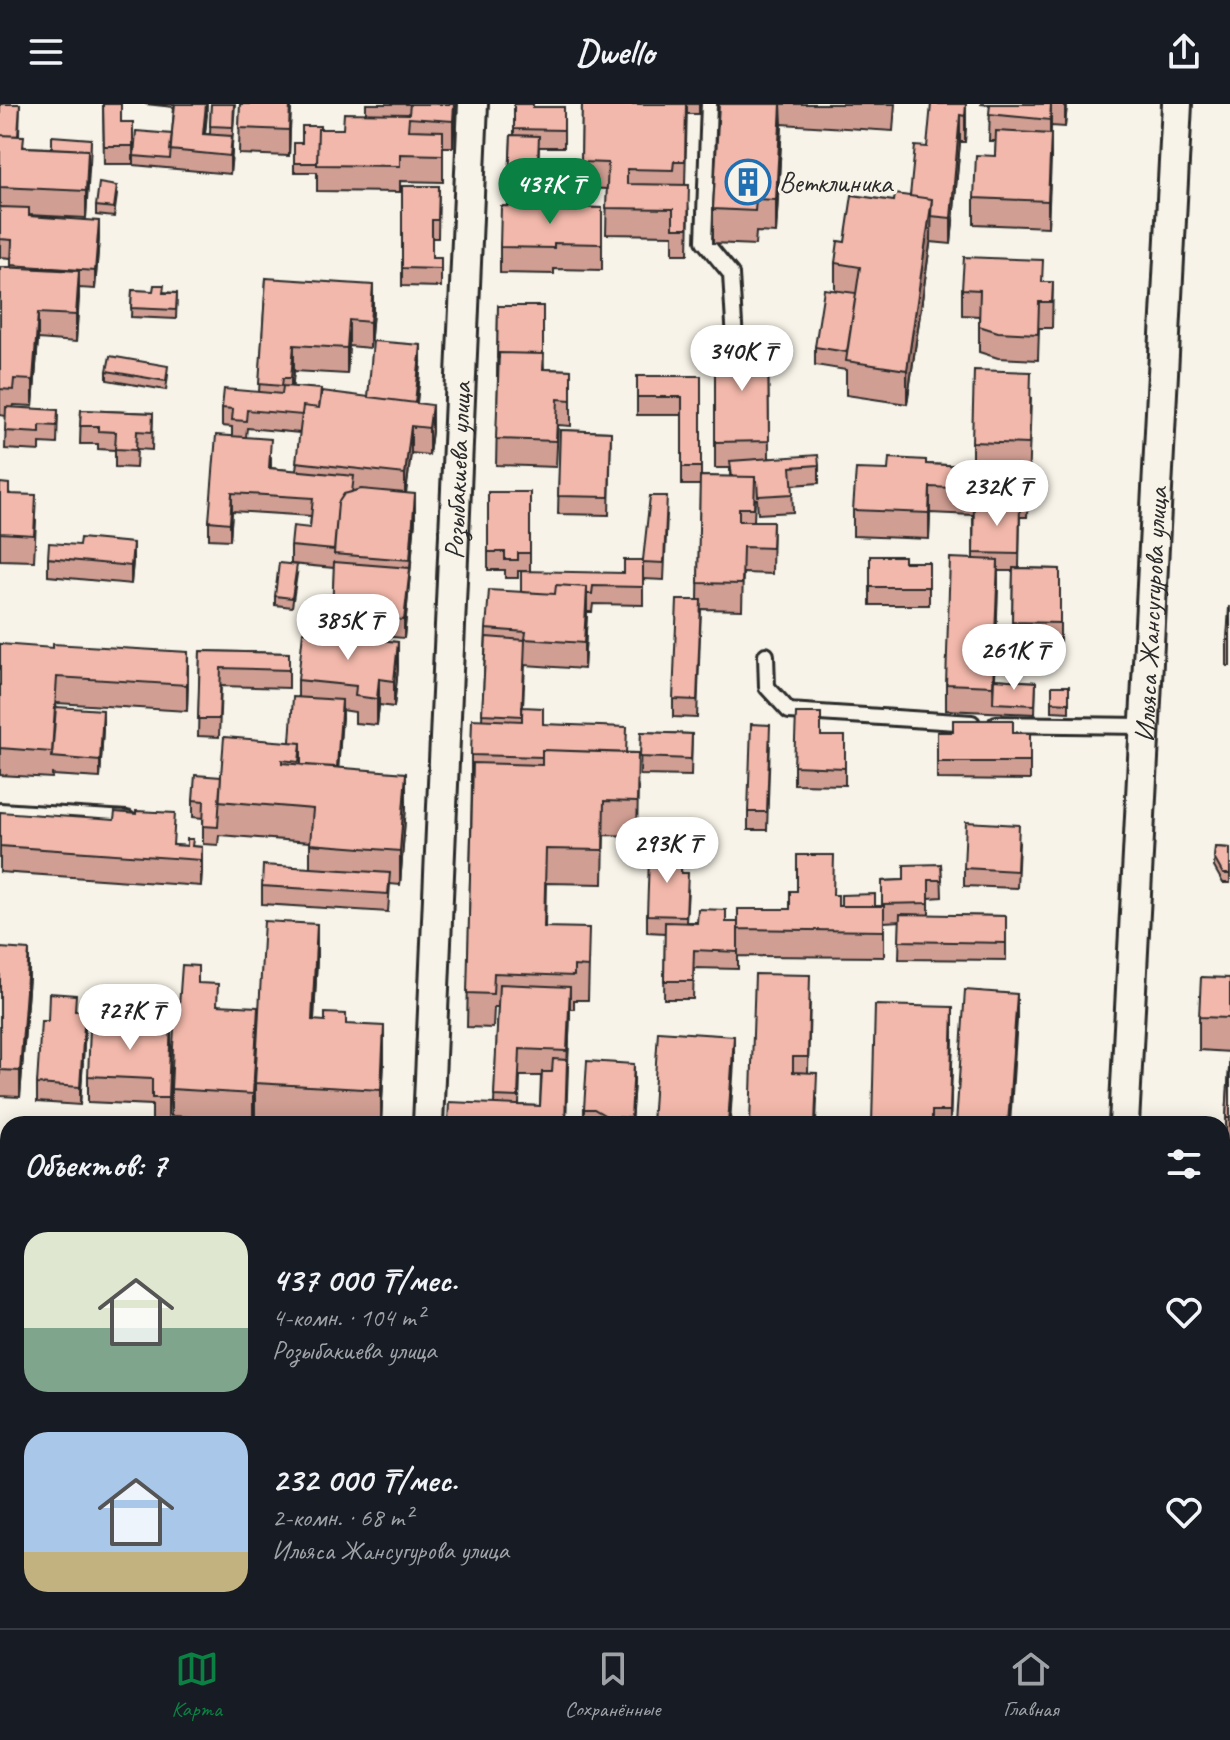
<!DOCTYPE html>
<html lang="ru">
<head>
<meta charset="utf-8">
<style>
  body { margin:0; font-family:Caveat,sans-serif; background:#242831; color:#f1f3f6; height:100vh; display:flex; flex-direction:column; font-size:30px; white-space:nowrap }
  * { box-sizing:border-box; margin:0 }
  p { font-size:26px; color:#9ea1a6 }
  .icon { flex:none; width:44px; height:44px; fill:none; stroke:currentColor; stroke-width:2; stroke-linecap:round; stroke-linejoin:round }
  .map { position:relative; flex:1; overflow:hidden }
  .drawer { position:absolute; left:0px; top:1012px; width:1230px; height:512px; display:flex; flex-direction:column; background:#171b24; border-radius:24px 24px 0 0; box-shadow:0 4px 20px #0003 }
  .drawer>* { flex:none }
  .price { position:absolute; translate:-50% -68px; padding:0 18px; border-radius:28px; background:#fff; color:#222; font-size:26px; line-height:52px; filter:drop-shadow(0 2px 4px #0008) }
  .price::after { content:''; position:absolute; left:50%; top:48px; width:24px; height:18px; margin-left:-12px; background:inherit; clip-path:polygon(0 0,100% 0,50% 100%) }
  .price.on { background:#0b8043; color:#fff }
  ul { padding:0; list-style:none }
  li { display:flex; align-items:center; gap:24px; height:200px; padding:0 24px }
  li span { display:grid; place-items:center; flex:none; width:224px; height:160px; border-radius:24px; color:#555 }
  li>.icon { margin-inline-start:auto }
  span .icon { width:96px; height:96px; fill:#fffc; stroke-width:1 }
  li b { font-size:34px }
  h2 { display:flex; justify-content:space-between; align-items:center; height:96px; padding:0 24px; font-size:34px }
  header { display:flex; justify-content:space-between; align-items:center; height:104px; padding:0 24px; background:#171b24; font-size:36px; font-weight:800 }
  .menu { display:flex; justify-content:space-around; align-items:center; height:112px; border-top:2px solid #363941; background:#171b24; font-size:22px; color:#9ea1a6 }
  .menu a { display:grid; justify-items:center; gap:4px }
  .menu .on { color:#0b8043 }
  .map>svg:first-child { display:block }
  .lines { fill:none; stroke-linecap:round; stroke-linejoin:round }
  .service-casing { stroke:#2b2b2b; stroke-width:20 }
  .minor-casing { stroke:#2b2b2b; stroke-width:34 }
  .tertiary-casing { stroke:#2b2b2b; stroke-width:42 }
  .secondary-casing { stroke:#2b2b2b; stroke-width:46 }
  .service { stroke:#f7f3e8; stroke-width:14 }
  .minor { stroke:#f7f3e8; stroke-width:28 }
  .tertiary { stroke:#f7f3e8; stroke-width:36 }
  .secondary { stroke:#f7f3e8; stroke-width:40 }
  .wall { fill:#d09e93; stroke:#2b2b2b; stroke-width:2; fill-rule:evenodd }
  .shaded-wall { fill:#a98178; stroke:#2b2b2b; stroke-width:2 }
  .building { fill:#f2b8ab; stroke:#2b2b2b; stroke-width:2 }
  .labels { text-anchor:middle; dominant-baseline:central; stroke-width:7; stroke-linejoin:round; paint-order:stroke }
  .poi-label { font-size:28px; fill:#2b2b2b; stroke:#f7f3e8; text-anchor:start }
  .street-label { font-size:28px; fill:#2b2b2b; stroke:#f7f3e8 }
</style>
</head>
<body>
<header><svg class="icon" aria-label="menu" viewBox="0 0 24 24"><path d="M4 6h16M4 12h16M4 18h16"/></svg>Dwello<svg class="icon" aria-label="share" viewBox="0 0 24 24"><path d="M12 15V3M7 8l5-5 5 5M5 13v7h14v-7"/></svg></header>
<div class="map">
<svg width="1230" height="1524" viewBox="0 0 1230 1524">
  <rect width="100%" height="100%" fill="#f7f3e8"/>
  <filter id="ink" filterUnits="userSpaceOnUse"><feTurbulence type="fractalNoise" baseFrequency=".0125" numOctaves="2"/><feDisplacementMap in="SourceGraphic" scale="16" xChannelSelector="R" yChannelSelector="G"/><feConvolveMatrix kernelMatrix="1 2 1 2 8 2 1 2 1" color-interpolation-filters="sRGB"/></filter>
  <g filter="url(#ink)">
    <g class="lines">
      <!-- service casing -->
      <g class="service-casing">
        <path id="service" d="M709 0 704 137 731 170 735 237
          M766 551 767 583 789 607 972 619
          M996 620 1144 622
          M0 707 127 715"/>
      </g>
      <!-- minor casing -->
      <g class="minor-casing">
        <g id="minor">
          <path id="s1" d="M428 1020 473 0"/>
          <path id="s2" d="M1124 1020 1177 0"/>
          <path d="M401 1524V1516"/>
        </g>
      </g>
      <!-- tertiary casing -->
      <g class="tertiary-casing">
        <path id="tertiary" d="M1222 1160 1230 1161"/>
      </g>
      <!-- secondary casing -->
      <g class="secondary-casing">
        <path id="secondary" d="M0 1094H8
          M1101 1524V1516"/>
      </g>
      <!-- service -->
      <use href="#service" class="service"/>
      <!-- minor -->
      <use href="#minor" class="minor"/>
      <!-- tertiary -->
      <use href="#tertiary" class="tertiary"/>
      <!-- secondary -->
      <use href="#secondary" class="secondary"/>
    </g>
    <!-- wall -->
    <path class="wall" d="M0 0H20L19 32 24 43 52 44 91 35 86 114 29 111V112L99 134 95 185 79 184 76 238 38 235 33 302 14 301 13 304 58 306 57 340 40 339V347L5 345 6 312 0 311V163H11V154L0 153Z
      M103 0 121 18H133V60H104Z
      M145 0H207L205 30H210L211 0H235L230 70 134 61V52L172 30 174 3Z
      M240 0H291L289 52 239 50Z
      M366 0H456L453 43H443V78L400 77V88L317 87V68H294V39H302L320 25H343L366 9Z
      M514 0 533 3H564V43H539L537 102 602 104V166L554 165V170L500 169V143L508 102 511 31H514Z
      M582 0H699V10H687V2L685 81 689 107 688 150H673V131L606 130 607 85 581 84Z
      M719 0H895L893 27 782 20 776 129 756 128 755 141 713 139V105Z
      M966 0 965 38H960L951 140 931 138V134L907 300 846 291V266L815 261V243L835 186V159L845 138 894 97 910 92 927 43Z
      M980 0H1067L1065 23 1051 22 1048 123 974 120V94L995 52 996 37H989L990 1Z
      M402 82H439L438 134H432V154H441V183L402 182Z
      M117 91 114 113 96 111V102Z
      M266 174 373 207 370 244 349 242 347 270 294 267 292 283 321 293H368L421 259 417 299 432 327 429 351 411 349 406 389 415 416 404 534 332 528 334 464 291 460V442L310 424 311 412 232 407 230 436 209 435V417L232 332V323L222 322V304L259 288ZM247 324 300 329 296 367 271 364V353L246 333Z
      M1043 178H1053L1052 224H1039L1038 256 998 254 979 248V212L962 211V185Z
      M132 186 177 189 176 215 131 213Z
      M498 202 543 250 544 265 571 266V322L558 321 556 363 496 361 498 272H497Z
      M768 235 769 354 819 361V379L792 381 793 408 758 410 757 395H755L754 417H773L772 470 743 469 742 506 701 505 697 614 673 613V595L698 496 700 381H682V311H637V272H701V372L730 373V364H715V245L749 244Z
      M107 267 168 271 166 286 107 276Z
      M1031 294 1027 413H1020L1019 464 1060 465V537L1012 536 1013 467H998L995 575 1036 578 1035 610 946 606V580L973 455V411L930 409 929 435 853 432V406L926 360 972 362V338Z
      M81 306 153 309 152 346 137 345 136 364 115 363V346L98 345V340H80Z
      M560 326 611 328 609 411 558 410Z
      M0 379 36 417 34 457 0 456Z
      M488 388H530V467H518V474H505V466H488Z
      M667 410 664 476 643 475V501L593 500 592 508H587L584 565 525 561 523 603 543 620 627 649 638 683 637 732 604 731 603 780 546 779 545 823 589 858 588 896H574V905H570L566 1020 494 1000 498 903H494L493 924 467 923 472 677H471V651L482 616 486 525 521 488 624 469 643 456ZM520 972H541L540 1002 519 1001Z
      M870 452 904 458H929V501H870Z
      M48 454 133 457 131 480 48 472Z
      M297 470 292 503 275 501V492Z
      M1230 503V562H1227V536Z
      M0 540 188 574 187 607 57 599 56 603 103 624 100 674 52 671V669V674L0 671Z
      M200 547 289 549V584L221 582 219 633 198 632Z
      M398 564 394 603 379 601 377 621 355 619V608L342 606 338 664 406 702 400 781 390 780 388 808 262 800V782L310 764V738L219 731 218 741 203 740V714L193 713V696L290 638 298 593V576Z
      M1052 582H1069V608L1052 607Z
      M641 628 692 630 691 672 640 671Z
      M937 628 1030 629V676L937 675Z
      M821 632H845V681L794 680V662Z
      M770 638 767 726H748V708Z
      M0 708 175 741 202 743 201 782 0 768Z
      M1019 739 1017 784 964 782V764Z
      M1215 743 1230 744V779H1223L1214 763Z
      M941 760 942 793 929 794V811L1006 812V856L899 855 900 817 884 818V853L738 852V836V865L694 864 693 895H664L665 829 647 828V811L682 769 688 786 686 818H738L790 805 833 791 838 802H882V777L904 776Z
      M0 844 29 872 20 993 0 992Z
      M317 854 314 917 346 920 384 956 381 1020 255 1013V979Z
      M1230 874V948L1199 946V913Z
      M198 879 218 901 258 929 253 1016 171 1012V985L179 902Z
      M810 897 808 968 817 995 816 1020H750Z
      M76 907 85 925 80 1001 37 998V980L48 917Z
      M107 915 121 927 156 929 171 941 168 1020H152V1001L88 998V972Z
      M953 930 950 1020H872Z
      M1230 948V1102L1222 1101V1046L1226 1047V1014Z
      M634 977 631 1020H584V1005Z
      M8 1283V1473H0V1447Z
      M1230 1284V1387H1222V1334Z
      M1222 1395H1230V1524H1173L1208 1523V1521H1185V1516H1222Z
      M465 1516H620L619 1524H464Z"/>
    <!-- shaded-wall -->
    <path class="shaded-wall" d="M206 0 207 11 203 47V30Z
      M290 0H291L289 52V26Z
      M454 0H456L453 43V17Z
      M781 0 782 20 776 129V96Z
      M966 0V24L965 38V12Z
      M1051 0V22L1050 42V16Z
      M1065 0H1067L1065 23Z
      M960 11V38L951 140V114Z
      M1051 30V56L1048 123V97Z
      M232 32V50L230 70V52Z
      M88 46V72L86 114V87Z
      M932 95 931 134 907 300V266Z
      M99 117V134L95 185V167Z
      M79 167V194L76 238V211Z
      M373 181V207L370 244V218Z
      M38 209V235L33 302V276Z
      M349 216V242L347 270V244Z
      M294 241V267L291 300V274Z
      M421 241V259L414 325V307Z
      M432 301V327L429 351V324Z
      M411 322V349L405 396V370Z
      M930 383V409L929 435V409Z
      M232 389V407L230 436V419Z
      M415 390V416L404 534V516L410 464Z
      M133 439V457L131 480V462Z
      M998 456V482L994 599 993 582Z
      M587 483V509L584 565V539Z
      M398 538V564L394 603V577Z
      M188 548V574L187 607V581Z
      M379 575V601L377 621V595Z
      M342 596V614L337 681V663Z
      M103 606V624L100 674V657Z
      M406 669V702L400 781V747Z
      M202 743V769L201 782V756Z
      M317 820V854L312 950V916Z
      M29 846V872L20 993V967Z
      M570 883V909L565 1020Z
      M1017 890V916L1010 1020H1008Z
      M258 903V929L253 1016V990Z
      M953 903V930L950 1020V1007Z
      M85 907V925L80 1001V983Z
      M171 915V941L168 1020V994Z
      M384 922V956L381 1020V986Z
      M734 932V958L730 1020H728Z
      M634 960V977L631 1020Z"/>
    <!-- building -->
    <path class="building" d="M0 0H20L18 32 0 31Z
      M103 0H121V18H133V42H104Z
      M175 0H206L203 30 232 32 230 52 170 46Z
      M211 0H234L233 23 210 22Z
      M240 0H290L289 26 239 24Z
      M410 0H454L453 17 409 14 408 26 443 27V51L400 50V62L317 61 318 25H343L344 9 409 10Z
      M514 0H533V3H564V26L514 25Z
      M582 0H686L685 57H674L673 66 627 65V80L689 81 688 124H673V105L606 104 608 59 581 58Z
      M719 0H781L776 96 756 95 755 107 713 105Z
      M931 0H966L965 12 960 11 951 114 931 112 932 95 910 92 915 42 927 43Z
      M990 0H1051L1050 16 989 10Z
      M302 22H320V25H318L317 59H294V39H302Z
      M136 27 172 30 170 55 134 52Z
      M996 27 1051 30 1048 97 974 94 976 51 995 52Z
      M0 31 24 32 23 43 88 46 86 87 0 83Z
      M511 31 539 32 536 102 508 100Z
      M52 32 91 35 90 60H88V46L52 44Z
      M99 79 117 82 114 104 96 102Z
      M402 82H439L438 116H432V154H441V165L402 164Z
      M895 90 932 95 907 266 846 257 860 163 835 159 838 137 845 138 852 91 894 97Z
      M501 102 602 104V140L554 139V144L500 143Z
      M0 103 29 104V112L99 117 95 167 11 161 12 136 0 135Z
      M964 153 1043 156 1042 178H1053L1052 198H1039L1038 230 998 228 979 222 980 186 962 185Z
      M0 163 79 167 76 211 38 209 33 276 14 275 13 286 0 285Z
      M266 174 373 181 370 218 349 216 347 244 294 241 291 274H283L282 282 259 280Z
      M154 181H164L163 189H177L176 206 131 204 132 186 153 187Z
      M824 185 856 189 847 248 815 243Z
      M498 202H543V250L499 249V254H497Z
      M768 235 769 337 715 338V245L749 244V236Z
      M373 237 421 241 415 299 368 293Z
      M499 249 544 250 543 265 571 266V296L558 295 556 337 496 335Z
      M110 252 168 262 166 277 107 267Z
      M974 266 1031 268 1029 340 972 338Z
      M637 272H701V363H682V293H637Z
      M283 282 321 285 319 304 303 302 302 311 247 306 246 317 232 316 233 305 222 304 224 285 282 290Z
      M322 287 432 301 429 324 411 322 405 370 296 358 303 302 319 304Z
      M6 303 58 306 57 322 40 321V329L5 327Z
      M81 306 153 309 152 328 137 327 136 346 115 345 116 328 98 327V322H80Z
      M560 326 611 328 609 393 558 392Z
      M216 331 271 335 269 364 354 372 352 388 344 390 338 399 334 446 291 442 293 422 310 424 313 394 232 389 230 419 209 417Z
      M818 351 819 361 791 363 793 390 758 392 757 377H755V373H732L730 357Z
      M889 354 926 356V360L1028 365 1027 387 930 383 929 409 853 406 856 365 888 366Z
      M700 372 755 373 754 404H739V417H773L772 444 743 443 742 480 698 479Z
      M0 379 9 380V390L36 391 34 431 0 429Z
      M361 385 415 390 410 456 334 450 338 399 344 390Z
      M488 388H530V449H518V456H505V448H488Z
      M650 392H667L664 459 643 458V483L593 482 592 490H587V483L556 481 555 490 521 488V467L624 469V456H643Z
      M974 398H1020L1019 450 973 449Z
      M80 434 133 439 131 462 48 454 49 439 79 441Z
      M870 452H904V458H929V483H870Z
      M950 454 998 456 993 582 946 580Z
      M334 458 410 464 404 516 332 510Z
      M279 459 297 461 292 494 275 492Z
      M1013 464 1060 465V519L1012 518Z
      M556 481 587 483 584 539 525 535 526 528 486 525 489 486 555 490Z
      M677 496H701L697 596 673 595Z
      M1229 503H1230V536H1227Z
      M303 528 398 538 394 577 379 575 377 595 355 592 356 582 298 576Z
      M486 533 525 536 522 612 482 610Z
      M0 540 53 544V540L188 548 187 581 57 573 52 648 0 644Z
      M200 547 289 549V566L221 564 219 615H198Z
      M994 575 1036 578 1035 601 993 599Z
      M1052 582H1069V599L1052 598Z
      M293 593 342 596 337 663 301 661V639L290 638Z
      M56 603 103 606 100 657 52 653Z
      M522 603 543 604V620L627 623 626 649 542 646V653L471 651 472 615 522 617Z
      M796 609H821V632H845V664L794 662Z
      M953 616H1013V629H1030V658H937V628H953Z
      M751 620 770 621 767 708H748Z
      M641 628 692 630 691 655 640 653Z
      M224 633 301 639 299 658 282 656V659L406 669 400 747 310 740 313 705 219 697Z
      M542 646 638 649 637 698 604 697 603 746 546 745 544 823 589 824 588 863 574 862V872L494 869 493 890 467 889 473 659 542 661Z
      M195 671 221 673 218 723 203 722 204 697 193 696Z
      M136 707 175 709 173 741 187 742V735H193L192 742 202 743 201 756 0 742V708L114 716 115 708 136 710Z
      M966 718 1019 721 1017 767 964 764Z
      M667 742H682L681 769H688L686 812 647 811 649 754H666Z
      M1215 743 1230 744V770H1223L1214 754Z
      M797 751H834L833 791H838V802H884V827L738 825V805H790V787H797Z
      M941 760 942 776H929V799L882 800V777L904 776V761Z
      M263 761 390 769 388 790 262 782Z
      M875 790V802H841V791Z
      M698 805 726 806V818H738V848L694 846 693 877H664L665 818 697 819Z
      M900 810 1006 812V839L899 837Z
      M264 817 317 820 312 916 325 917V909L346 910V920L384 922 381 986 255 979Z
      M0 844 29 846 20 967 0 966Z
      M182 861 198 862V879L218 880 217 901 258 903 253 990 171 985 175 901 179 902Z
      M755 870 810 871 808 953H793V968L817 969 815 1020H750Z
      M1201 873 1230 874V914L1199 913Z
      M499 880 570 883 567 947 520 945 518 993 494 992Z
      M965 886 1017 890 1008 1020H956Z
      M49 889 76 891 75 907H85L80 983 37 980 41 917H48Z
      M91 901 107 902 106 915H121V927L156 929V914L171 915 168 994H152V975L88 972Z
      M875 901 953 903 950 1007H932V1020H872Z
      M658 927 734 932 728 1020H652Z
      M1230 948V1014H1226Z
      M553 955 567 956 565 1020H448L449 998 540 1002 542 968H552Z
      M587 957 634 960 631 1014 608 1013 594 1005H584Z
      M1222 1046 1230 1047V1084L1222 1083Z
      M8 1283V1348H4Z
      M1224 1284H1230V1361H1222Z
      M3 1352H8V1447H0Z
      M1222 1395H1230V1504L1222 1503Z
      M171 1516H296L295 1524H171Z
      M465 1516H538L537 1524H464Z
      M724 1516H833L832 1524H724Z
      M838 1516H907V1524H838Z
      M1174 1521 1218 1524H1173Z"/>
  </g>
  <!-- icons -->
  <defs>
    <g id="building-ring" transform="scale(2.3)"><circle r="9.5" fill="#f7f3e8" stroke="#1f6fb2" stroke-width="1.5"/><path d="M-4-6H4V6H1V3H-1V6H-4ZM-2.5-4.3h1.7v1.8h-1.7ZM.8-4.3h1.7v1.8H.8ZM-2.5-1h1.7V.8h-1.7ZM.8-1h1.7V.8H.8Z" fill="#1f6fb2"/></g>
  </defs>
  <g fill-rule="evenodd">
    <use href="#building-ring" x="748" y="78"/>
  </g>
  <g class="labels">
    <!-- poi labels -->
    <g class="poi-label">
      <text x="779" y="78">Ветклиника</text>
    </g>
    <!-- street labels -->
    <g class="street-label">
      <text stroke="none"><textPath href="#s1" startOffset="654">Розыбакиева улица</textPath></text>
      <text stroke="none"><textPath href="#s2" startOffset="510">Ильяса Жансугурова улица</textPath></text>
    </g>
  </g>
</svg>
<b class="price on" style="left:550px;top:122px">437K ₸</b>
<b class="price" style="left:742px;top:289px">340K ₸</b>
<b class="price" style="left:997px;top:424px">232K ₸</b>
<b class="price" style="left:348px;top:558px">385K ₸</b>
<b class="price" style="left:1014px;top:588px">261K ₸</b>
<b class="price" style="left:667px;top:781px">293K ₸</b>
<b class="price" style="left:130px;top:948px">727K ₸</b>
<section class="drawer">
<h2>Объектов: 7<svg class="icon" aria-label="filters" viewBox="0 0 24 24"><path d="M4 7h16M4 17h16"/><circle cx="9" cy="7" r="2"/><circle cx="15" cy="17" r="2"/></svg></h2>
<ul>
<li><span style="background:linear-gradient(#dfe7d0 60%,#7fa58c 0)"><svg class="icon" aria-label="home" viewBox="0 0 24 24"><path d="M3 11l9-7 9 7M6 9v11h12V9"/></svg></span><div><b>437 000 ₸/мес.</b><p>4-комн. · 104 m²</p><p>Розыбакиева улица</p></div><svg class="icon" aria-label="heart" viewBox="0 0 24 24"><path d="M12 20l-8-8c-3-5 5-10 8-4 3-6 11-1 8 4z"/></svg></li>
<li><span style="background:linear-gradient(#a9c7e8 75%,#c2b280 0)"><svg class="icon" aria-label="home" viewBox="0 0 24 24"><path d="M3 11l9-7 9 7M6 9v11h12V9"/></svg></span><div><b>232 000 ₸/мес.</b><p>2-комн. · 68 m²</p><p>Ильяса Жансугурова улица</p></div><svg class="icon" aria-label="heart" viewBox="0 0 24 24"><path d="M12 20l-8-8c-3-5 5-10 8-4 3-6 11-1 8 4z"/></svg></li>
</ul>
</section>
</div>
<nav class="menu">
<a class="on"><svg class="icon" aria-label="map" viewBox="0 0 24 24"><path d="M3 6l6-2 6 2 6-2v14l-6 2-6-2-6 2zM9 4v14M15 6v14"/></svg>Карта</a>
<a><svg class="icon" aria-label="saved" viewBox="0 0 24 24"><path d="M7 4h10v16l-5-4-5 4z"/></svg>Сохранённые</a>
<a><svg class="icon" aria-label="home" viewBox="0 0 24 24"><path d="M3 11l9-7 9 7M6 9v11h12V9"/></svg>Главная</a>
</nav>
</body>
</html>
